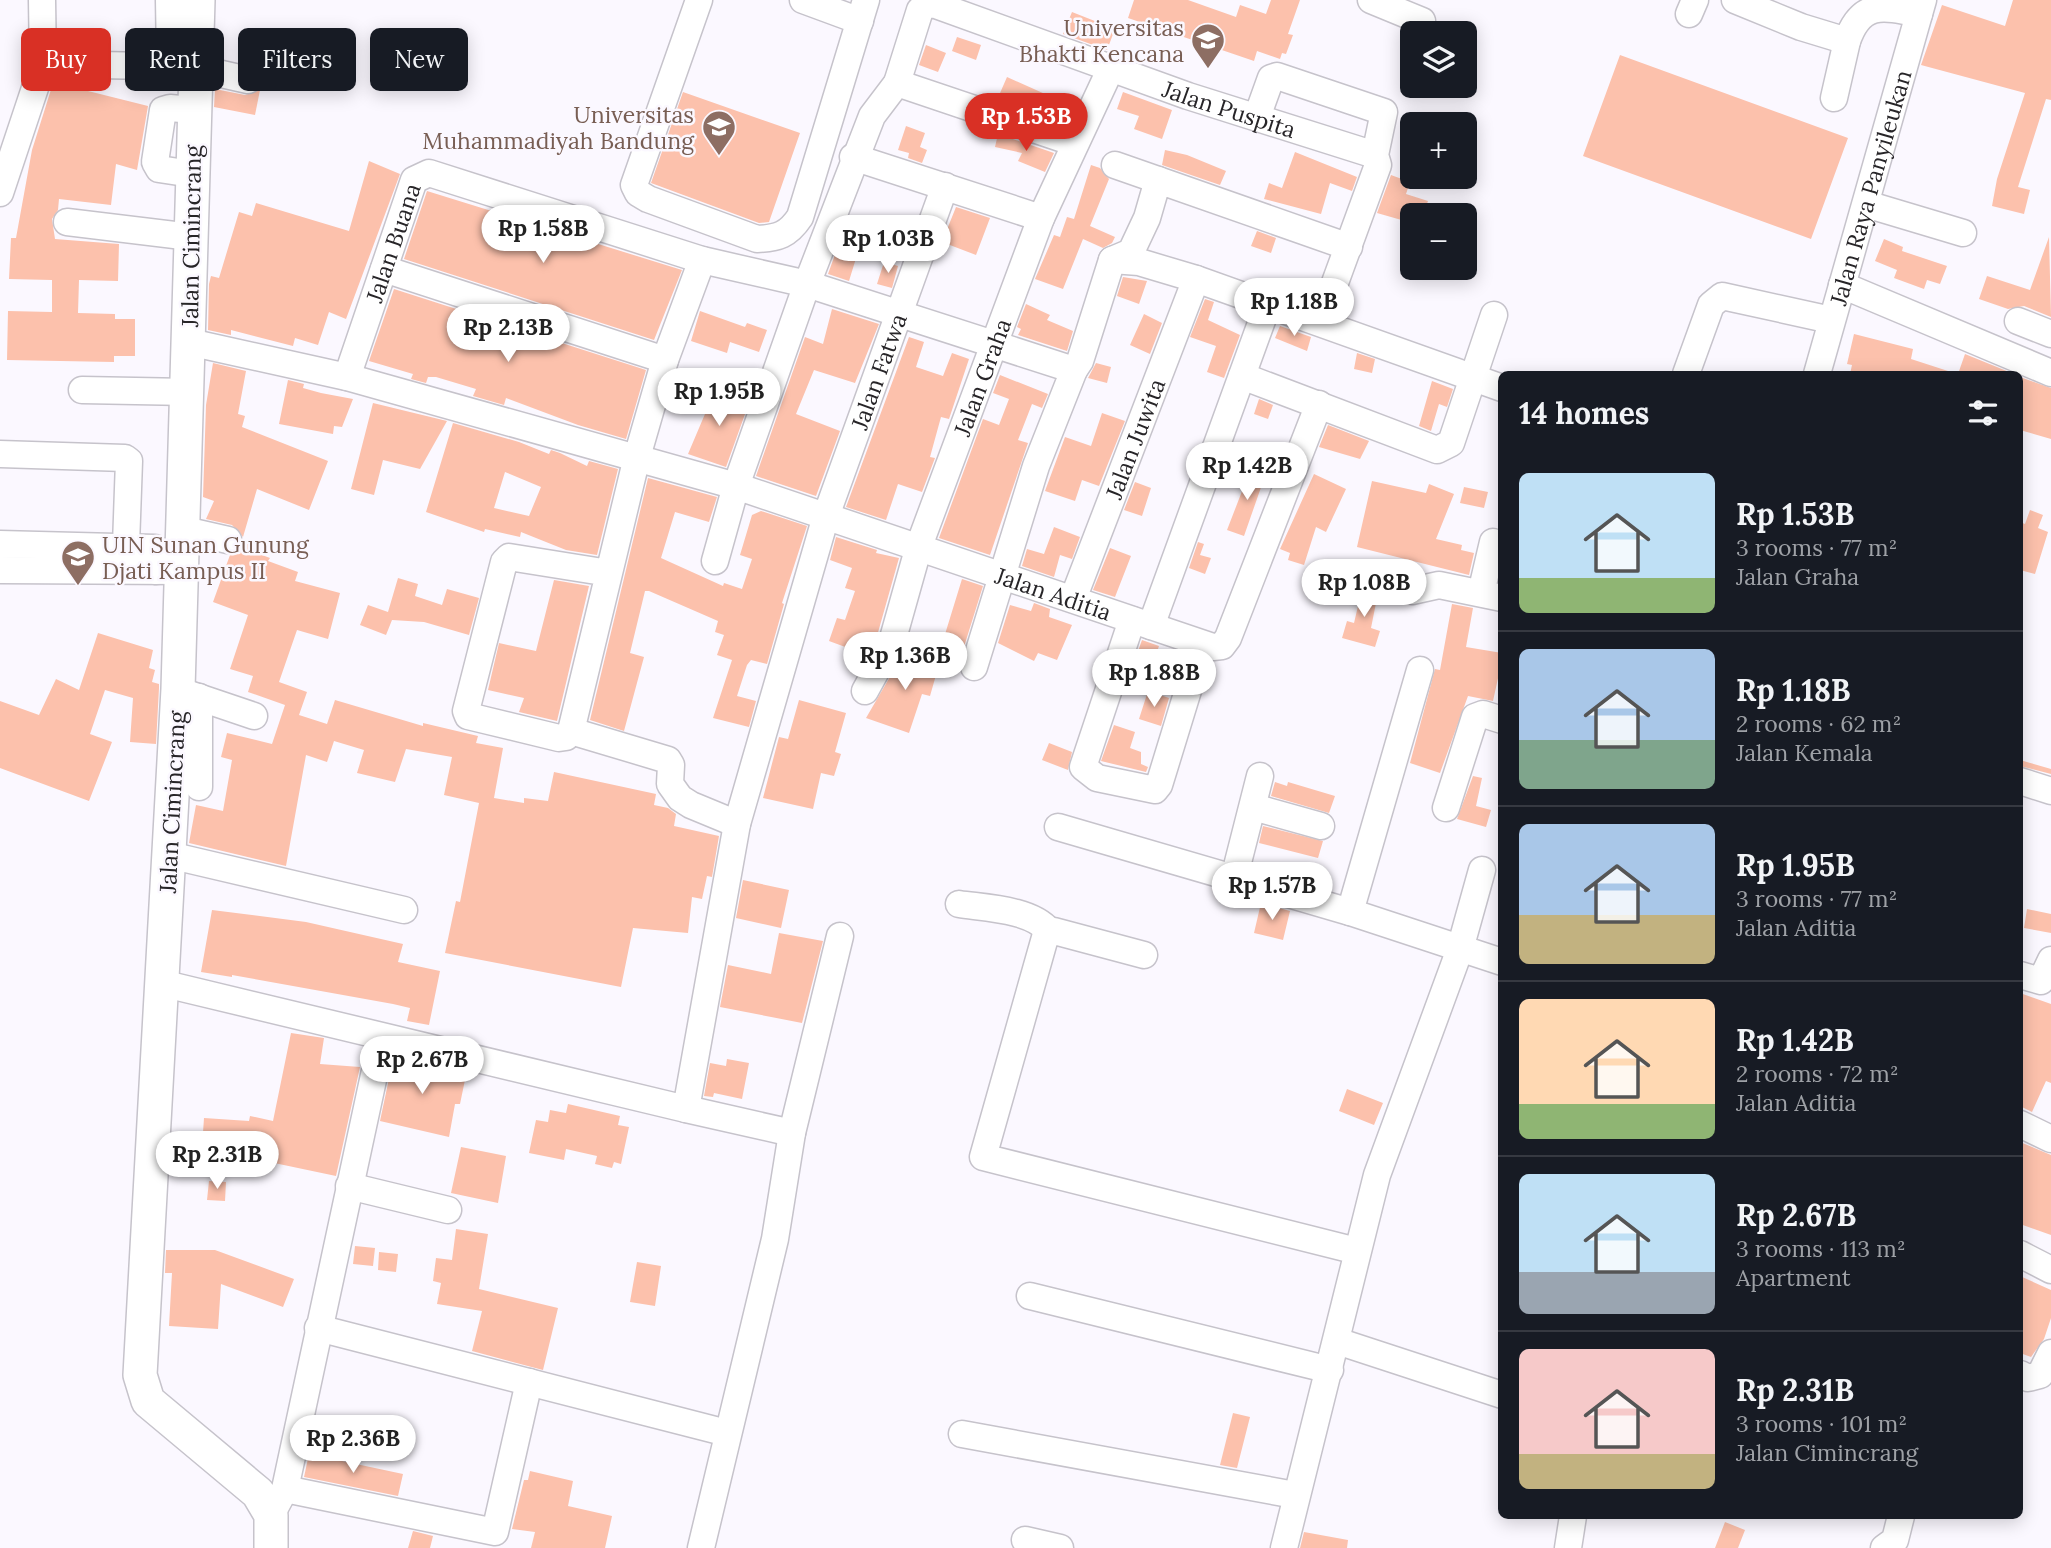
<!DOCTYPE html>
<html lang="en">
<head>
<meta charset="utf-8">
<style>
  body { margin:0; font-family:Lora,serif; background:#242831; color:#f1f3f6; height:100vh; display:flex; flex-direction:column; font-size:26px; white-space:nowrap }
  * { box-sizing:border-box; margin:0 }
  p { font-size:23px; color:#9ea1a6 }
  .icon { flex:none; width:38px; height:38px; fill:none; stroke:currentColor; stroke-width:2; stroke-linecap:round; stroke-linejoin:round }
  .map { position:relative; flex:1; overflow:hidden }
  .sheet { position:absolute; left:1498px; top:371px; width:525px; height:1148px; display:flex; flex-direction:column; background:#171b24; border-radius:10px; box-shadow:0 4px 18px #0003 }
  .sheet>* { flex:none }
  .hud { position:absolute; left:21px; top:28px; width:665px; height:63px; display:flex; gap:14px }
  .buttons { position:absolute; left:1400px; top:21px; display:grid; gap:14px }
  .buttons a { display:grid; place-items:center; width:77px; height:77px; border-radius:10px; background:#171b24; box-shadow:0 4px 18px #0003; font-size:35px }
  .price { position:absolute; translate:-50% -60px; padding:0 16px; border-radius:24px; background:#fff; color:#222; font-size:23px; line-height:46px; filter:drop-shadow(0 2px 4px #0008) }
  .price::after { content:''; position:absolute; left:50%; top:42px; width:21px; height:16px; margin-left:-10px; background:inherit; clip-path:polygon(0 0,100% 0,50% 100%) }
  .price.selected { background:#d93025; color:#fff }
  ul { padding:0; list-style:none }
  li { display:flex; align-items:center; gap:21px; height:175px; padding:0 21px }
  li+li { border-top:2px solid #363941 }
  li span { display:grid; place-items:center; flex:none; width:196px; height:140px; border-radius:10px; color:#555 }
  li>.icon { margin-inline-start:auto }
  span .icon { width:84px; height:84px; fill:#fffc; stroke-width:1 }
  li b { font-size:30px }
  h2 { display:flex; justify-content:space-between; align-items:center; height:84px; padding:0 21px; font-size:30px }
  .tag { padding:0 24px; border-radius:10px; background:#171b24; box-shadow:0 4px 18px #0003; font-size:24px; line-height:63px }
  .tag.selected { background:#d93025; color:#fff }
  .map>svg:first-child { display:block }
  .building { fill:#fcc1ac; fill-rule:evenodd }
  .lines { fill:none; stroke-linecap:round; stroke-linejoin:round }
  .minor-casing { stroke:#c6c3cb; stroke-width:29 }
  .major-casing { stroke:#c6c3cb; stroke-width:36 }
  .minor { stroke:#fff; stroke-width:26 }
  .major { stroke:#fff; stroke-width:33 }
  .labels { text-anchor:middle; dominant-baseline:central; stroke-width:5; stroke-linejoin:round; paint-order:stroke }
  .education-label { font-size:23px; fill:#785e54; stroke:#fbf8ff; text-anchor:end }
  .street-label { font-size:23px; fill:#272528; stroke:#fbf8ff }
</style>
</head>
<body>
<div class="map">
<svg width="2051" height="1548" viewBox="0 0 2051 1548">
  <rect width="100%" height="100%" fill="#fbf8ff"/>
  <!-- building -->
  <path class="building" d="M1134 0H1188L1236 17 1240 5 1266 14 1271 0H1300L1288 34 1293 35 1286 54 1282 53 1280 59 1257 51 1254 61 1128 18Z
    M2013 0H2051V100L2046 99 2018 187 2030 190 2024 214 1992 206 1997 179 2025 93 1921 65 1942 5 2005 26Z
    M1072 12 1115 29 1107 50 1063 34Z
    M957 37 981 45 976 60 952 51Z
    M926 45 946 53 938 72 919 65Z
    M1620 55 1848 138 1811 239 1583 156Z
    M1007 77 1054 98 1046 115 1022 104 1021 108 997 100Z
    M54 80H70L68 86 148 106 137 170 116 164 111 205 59 199 58 210 52 219 55 239 119 244 118 281 79 280 78 313 115 314V319H135V356H114V362L7 360 8 311 52 312V280L9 279 11 238H16L32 150Z
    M215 89 245 95 260 90 255 115 214 107Z
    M683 92 800 133 769 222 759 223 651 183Z
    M1123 92 1172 110 1162 139 1134 129 1139 116 1117 109Z
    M906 126 925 133 920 147 927 150 922 163 908 158 909 153 898 150Z
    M998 134 1054 153 1045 172 1018 161 1022 153 995 147Z
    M1165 150 1187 155 1226 171 1220 185 1162 165Z
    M1295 152 1357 177 1352 191 1330 183 1321 214 1264 199 1269 183 1282 188Z
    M369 161 400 174 346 319 329 312 318 345 295 338 293 346 231 330V335L208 330 209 284 211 276 219 278 239 212 252 216 256 203 349 231Z
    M1091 165 1100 168 1109 179 1090 226 1115 237 1112 243 1103 248 1083 239 1063 289 1035 279 1054 235 1060 237 1067 217 1074 219Z
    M1391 175 1410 182 1406 194 1428 201 1423 215H1412V223L1377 213Z
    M427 191 682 270 654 340 404 259Z
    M956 207 990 218 976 255 942 242Z
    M869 216 883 221 872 253 859 248Z
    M1257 231 1276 238 1271 253 1251 246Z
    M2049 237 2051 317 2024 306 2008 309 1979 299 1987 276 2030 290Z
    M1884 239 1903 247 1902 251 1947 266 1940 284 1927 280 1924 289 1894 278 1897 270 1875 261Z
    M837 249 857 255 849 281 828 274Z
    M884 262 898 266 892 288 877 284Z
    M1123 277 1147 281 1139 304 1117 296Z
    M394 289 646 370 626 439 578 425 506 398 504 405 473 396 476 389 436 377H428L426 383 411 379 413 374 369 361Z
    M1205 299 1214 302 1208 320 1240 335 1224 378 1207 372 1216 346 1190 337Z
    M1026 304 1050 315 1047 320 1073 331 1067 351 1018 335 1021 329 1017 327Z
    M832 309 879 324 855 383 814 370 796 414 840 431 816 496 756 476 805 337 823 344Z
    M700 311 745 327 747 323 767 330 759 352 730 342 727 353 691 341Z
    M1144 314 1162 323 1150 354 1130 345Z
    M1280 326 1311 337 1307 351 1275 338Z
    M1854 334 1913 349 1911 359 1948 371V374H1850L1852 365 1847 364Z
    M909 337 924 342 916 367 943 376 952 353 969 359 949 419 941 417 930 457 935 458 922 492 898 484 886 520 846 507Z
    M1357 353 1375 359 1372 373 1354 369Z
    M1965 354 2014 374H1958Z
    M213 363 246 371 238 414 245 416 242 427 328 461 309 510 257 489 243 537 232 525 206 519 214 501 203 497 206 405Z
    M1096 363 1111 367 1107 383 1088 378Z
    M1000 375 1048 394 1042 408 1032 404 1018 440 1028 443 990 555 939 538 983 419 999 425 1009 399 993 393Z
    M2020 377 2051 388V439L2020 430Z
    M288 380 304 384 303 388 321 393 353 399 342 427 334 426 333 434 279 424Z
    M1432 381 1453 389 1447 407 1439 404 1431 431 1419 426Z
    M716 388 749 403 726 467 688 454Z
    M1259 399 1273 405 1268 419 1254 414Z
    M373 403 447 421 420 469 383 460 374 495 351 489Z
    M1102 413 1125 421 1099 486 1082 480 1075 501 1045 491 1065 437 1091 446Z
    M453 423 519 442 549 454 551 450 560 453 587 466 589 461 618 469 597 555 566 550 521 532 520 537 485 529 484 532 426 512ZM505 472 541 487 529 516 494 508Z
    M1328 425 1369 441 1360 459 1319 447Z
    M1251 468 1266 473 1244 536 1227 530Z
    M1314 474 1346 489 1326 532 1316 527 1304 565 1288 560 1290 553 1280 549Z
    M648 478 717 497 709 522 675 512 661 558 723 586 724 583 742 589 752 559 740 555 752 515 761 511 807 526 782 603 784 604 767 664 751 660 747 665 737 696 756 701 749 727 713 718 732 660 717 655 724 635 715 632 718 621 649 591H645L630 653 644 657 624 731 590 720Z
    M1372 481 1426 493 1429 484 1454 494 1436 539 1462 545 1461 550 1474 553 1469 575 1357 547Z
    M1135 482 1151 488 1142 516 1124 510Z
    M1464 487 1488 492 1484 508 1460 503Z
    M2030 510 2043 515 2038 528 2048 532 2035 574 2020 570V522L2025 524Z
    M1054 527 1080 537 1072 559 1060 555 1054 577 1022 566 1027 549 1044 554Z
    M836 537 877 550 876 553 899 558 877 636 867 655 829 641 837 618 845 620 855 591 845 588 852 568 830 560Z
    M243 541 253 545 251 551 270 558 268 561 298 572 295 581 340 593 328 639 297 630 279 682 307 692 299 715 327 724 335 700 423 726V723L478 736 476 743 503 748 494 798 524 803V798L548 801 554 772 656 794 654 805 668 808 676 814 674 826 719 836 712 877 707 876 702 899 692 897 688 933 633 928 621 987 445 953 456 901 460 902 479 803 444 795 452 757 406 749 395 782 357 773 364 750 334 741 327 762 306 755 286 866 189 843 196 805 223 811 232 760 221 757 227 733 272 744 285 705 248 692 253 676 230 669 248 615 213 602 230 555 239 551Z
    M1198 542 1204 544 1200 555 1211 558 1205 574 1189 568Z
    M1110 548 1131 556 1115 597 1093 590Z
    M398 578 418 584 415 596 442 605 447 589 479 598 469 635 424 622 392 620 386 635 360 625 368 605 388 612Z
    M962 579 983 586 963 650 942 644Z
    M554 580 589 586 557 721 519 712 524 698 488 690 499 643 536 651Z
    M1363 585 1379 588 1371 628 1380 631 1375 647 1342 638 1347 621 1354 623Z
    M1034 603 1050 609 1049 617 1072 625 1057 660 1038 653 1034 661 998 643 1010 605 1031 611Z
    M1452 604 1473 608 1466 647 1502 653V660L1493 701 1468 696 1440 773 1410 763 1435 669 1440 670Z
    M98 633 153 650 149 668 155 670 152 682 159 684V688L156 744 130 742 133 698 105 690 90 734 112 742 89 801 0 768V701L39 715 56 679 79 690Z
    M1142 640 1159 646 1154 660 1137 654Z
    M905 651 940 661 930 696 922 694 909 733 866 718Z
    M1148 691 1169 698 1161 726 1139 719Z
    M799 700 846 713 835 752 841 754 834 776 821 773 813 809 763 798 779 737 788 739Z
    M1114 725 1135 732 1130 748 1141 752V764L1148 767 1146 772 1101 761Z
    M1049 743 1072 752 1068 770 1042 760Z
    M2020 760 2051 769V774L2020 766Z
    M1473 776 1482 778 1476 806 1491 810 1486 827 1457 819Z
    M1275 782 1287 786 1288 782 1335 796 1329 813 1271 796Z
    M1263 826 1323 841 1318 858 1259 843Z
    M743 880 789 890 781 928 736 918Z
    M1261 903 1290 911 1283 940 1254 933Z
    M2027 909 2051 914V933L2024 928Z
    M212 910 306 922 403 944 398 962 440 971 429 1025 407 1021 410 1008 393 1004 232 975V977L201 972Z
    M779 933 823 941 802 1023 720 1007 728 965 771 974Z
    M2020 993 2051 1004V1083L2046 1081 2032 1112 2020 1106Z
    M291 1033 324 1038 320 1064 360 1067 336 1176 260 1160 256 1177 237 1173 242 1150 202 1147 204 1118 249 1121 250 1116 273 1121Z
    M394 1055 466 1075 460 1104H455L449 1137 380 1121Z
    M727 1059 749 1063 742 1099 714 1093 713 1097 704 1096 710 1063 726 1066Z
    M1347 1089 1383 1103 1374 1125 1339 1111Z
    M568 1104 620 1116 618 1125 629 1127 621 1164 614 1162 612 1168 595 1164 597 1156 566 1149 564 1160 529 1153 536 1120 548 1122 550 1110 566 1113Z
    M2020 1142 2051 1155V1235L2020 1224Z
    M461 1147 506 1156 498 1203 451 1193Z
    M209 1181 226 1182 225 1201 207 1200Z
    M456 1229 488 1234 479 1289 558 1308 543 1370 472 1351 482 1311 437 1304 441 1283 433 1281 436 1258 452 1260Z
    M355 1246 375 1248 373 1266 353 1264Z
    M166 1250H215L294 1279 283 1307 221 1284 218 1329 169 1326 172 1273H165Z
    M379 1252 398 1254 396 1272 378 1270Z
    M637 1262 661 1266 655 1306 630 1302Z
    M2020 1276 2051 1290V1318L2044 1339 2031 1357 2020 1353Z
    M1233 1413 1250 1417 1237 1468 1220 1465Z
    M309 1454 403 1474 398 1496 304 1477Z
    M530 1471 573 1481 568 1506 612 1516 605 1548H531L535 1532 512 1529 524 1480H528Z
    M1725 1522 1745 1530 1738 1548H1715Z
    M413 1531 433 1536 430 1548H408Z
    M1304 1532 1348 1540 1347 1548H1300Z"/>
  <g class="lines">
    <!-- minor casing -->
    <g class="minor-casing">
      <g id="minor">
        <path d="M42 0 43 64 152 66 170 57 169 0"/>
        <path d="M699 0 634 185 638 193 648 199 757 239C778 238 788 235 800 217L866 0"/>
        <path d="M803 0 860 21"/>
        <path d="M1371 0 1422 21"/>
        <path d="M1735 0 1801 27 1847 41C1861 1 1882 6 1919 14"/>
        <path d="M1689 14 1695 0"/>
        <path d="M195 68 248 80"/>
        <path id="s1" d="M897 83 920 10 927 4 936 5 1188 96 1375 155"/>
        <path d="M1834 98 1847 41"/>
        <path d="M1257 117 1271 78 1277 76 1384 112 1375 155 1378 165 1321 321"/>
        <path d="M853 157 1041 218"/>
        <path d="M1115 165 1158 180"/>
        <path d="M192 174 159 169 155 162 163 110 170 108 193 110"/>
        <path d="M0 193 43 64"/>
        <path d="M1866 204 1963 233"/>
        <path d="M67 222 191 237"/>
        <path d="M1112 260 1139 262 1196 279 1502 388"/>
        <path d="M384 269 665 360"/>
        <path d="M1842 285 2051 373"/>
        <path d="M2018 321 2051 334"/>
        <path id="s2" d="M189 342 347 377 736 486 1213 647 1222 646 1228 638 1319 404"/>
        <path d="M1074 370 1080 361 1112 260 1131 252 1147 218 1158 180 1349 247"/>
        <path d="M1686 374 1711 305 1722 296 1831 320"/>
        <path id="s3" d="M1817 374 1923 0"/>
        <path d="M1242 376 1437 450 1451 443 1494 315"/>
        <path id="s4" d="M347 377 414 180 429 173 702 260 807 284 736 486 715 561"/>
        <path d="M82 390 189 392"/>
        <path d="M0 454 125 458 129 461 126 545"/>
        <path d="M184 530 228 540"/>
        <path d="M0 544 155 548 158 553 156 571"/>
        <path d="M0 570 183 571"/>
        <path d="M609 573 509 557 504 562 466 711 468 716 559 738 566 737 571 731 637 457 665 360 702 260"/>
        <path d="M1412 591 1439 585 1502 598"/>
        <path d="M1481 593 1493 542"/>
        <path id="s5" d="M1073 599 1196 279"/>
        <path d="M1132 620 1083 767 1097 778 1155 790 1159 785 1201 648 1197 643"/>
        <path d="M1151 626 1268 304"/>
        <path d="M974 667 1036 466 1074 370 807 284 872 116 897 83 1075 143"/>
        <path id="s6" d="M865 691 892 642 919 546 1041 218 1111 68"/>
        <path d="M186 693 254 716"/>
        <path d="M199 697V787"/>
        <path d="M571 731 668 760 671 765 670 784 680 798 691 805 737 824"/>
        <path d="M2020 781 2051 791"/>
        <path d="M1253 807 1321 826"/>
        <path d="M1446 808 1475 717 1483 714 1502 720"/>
        <path d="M1058 827 1350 912 1502 962"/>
        <path d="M169 855 404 910"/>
        <path d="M1234 878 1260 776"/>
        <path d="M959 904C985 908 1031 909 1049 931"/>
        <path d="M1350 912 1420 670"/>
        <path d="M1144 955 1054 931 1046 934 983 1157 1357 1251"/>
        <path d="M2020 975 2041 981 2051 960"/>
        <path id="s7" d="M161 983 686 1109 737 824 826 516 945 186"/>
        <path d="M686 1109 792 1133"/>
        <path d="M2020 1124 2051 1139"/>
        <path d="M349 1186 448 1210"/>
        <path d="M2020 1254 2051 1270"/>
        <path d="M1030 1296 1330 1370"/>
        <path d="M318 1328 727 1433"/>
        <path d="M1337 1341 1502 1395"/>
        <path d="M2020 1374 2028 1378 2040 1375 2051 1353"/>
        <path d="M962 1434 1295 1495"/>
        <path d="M285 1489 495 1532 529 1382"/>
        <path d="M271 1515 285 1489 382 1038"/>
        <path d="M1025 1540 1060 1548"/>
        <path d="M701 1548 775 1239 792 1133 840 936"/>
        <path d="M1284 1548 1377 1175 1460 949 1482 870"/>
        <path d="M1568 1548 1573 1516"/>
        <path d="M1884 1548 1895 1540 1901 1516"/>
      </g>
    </g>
    <!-- major casing -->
    <g class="major-casing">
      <path id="major" d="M198 0 178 689 140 1375 148 1401 258 1493 271 1515V1548"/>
    </g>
    <!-- minor -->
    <use href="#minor" class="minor"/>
    <!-- major -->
    <use href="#major" class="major"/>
  </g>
  <!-- icons -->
  <defs>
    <g id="university-pin" transform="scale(1.75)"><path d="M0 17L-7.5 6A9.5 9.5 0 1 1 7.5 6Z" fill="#8d6e63" stroke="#fbf8ff"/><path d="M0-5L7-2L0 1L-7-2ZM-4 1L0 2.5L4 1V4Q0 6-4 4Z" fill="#fff"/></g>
  </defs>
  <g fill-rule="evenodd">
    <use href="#university-pin" x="1208" y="40"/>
    <use href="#university-pin" x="719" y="127"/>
    <use href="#university-pin" x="78" y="557"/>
  </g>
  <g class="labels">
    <!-- education labels -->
    <g class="education-label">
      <text x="1184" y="27">Universitas<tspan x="1184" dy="26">Bhakti Kencana</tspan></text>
      <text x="694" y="114">Universitas<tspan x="694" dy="26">Muhammadiyah Bandung</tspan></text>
      <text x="102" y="544" text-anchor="start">UIN Sunan Gunung<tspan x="102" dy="26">Djati Kampus II</tspan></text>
    </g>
    <!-- street labels -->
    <g class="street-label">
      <text stroke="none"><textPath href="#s1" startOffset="406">Jalan Puspita</textPath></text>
      <text stroke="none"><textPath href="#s3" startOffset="194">Jalan Raya Panyileukan</textPath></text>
      <text transform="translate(191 236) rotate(-89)">Jalan Cimincrang</text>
      <text stroke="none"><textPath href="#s4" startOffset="142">Jalan Buana</textPath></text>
      <text stroke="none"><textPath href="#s7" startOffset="1304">Jalan Fatwa</textPath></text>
      <text stroke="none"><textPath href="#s6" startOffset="336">Jalan Graha</textPath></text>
      <text stroke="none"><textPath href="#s5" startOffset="172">Jalan Juwita</textPath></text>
      <text stroke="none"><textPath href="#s2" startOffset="901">Jalan Aditia</textPath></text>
      <text transform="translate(172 802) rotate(-87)">Jalan Cimincrang</text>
    </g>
  </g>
</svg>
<div class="buttons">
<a><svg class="icon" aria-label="layers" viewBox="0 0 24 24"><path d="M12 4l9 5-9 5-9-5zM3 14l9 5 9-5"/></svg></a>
<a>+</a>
<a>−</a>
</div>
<b class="price selected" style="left:1026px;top:153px">Rp 1.53B</b>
<b class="price" style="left:543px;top:265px">Rp 1.58B</b>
<b class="price" style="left:888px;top:275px">Rp 1.03B</b>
<b class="price" style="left:1294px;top:338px">Rp 1.18B</b>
<b class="price" style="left:508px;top:364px">Rp 2.13B</b>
<b class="price" style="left:719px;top:428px">Rp 1.95B</b>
<b class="price" style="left:1247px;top:502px">Rp 1.42B</b>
<b class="price" style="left:1364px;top:619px">Rp 1.08B</b>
<b class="price" style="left:905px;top:692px">Rp 1.36B</b>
<b class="price" style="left:1154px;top:709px">Rp 1.88B</b>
<b class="price" style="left:1272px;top:922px">Rp 1.57B</b>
<b class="price" style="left:422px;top:1096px">Rp 2.67B</b>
<b class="price" style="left:217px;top:1191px">Rp 2.31B</b>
<b class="price" style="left:353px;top:1475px">Rp 2.36B</b>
<div class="hud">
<a class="tag selected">Buy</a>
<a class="tag">Rent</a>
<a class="tag">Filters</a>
<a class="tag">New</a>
</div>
<section class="sheet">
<h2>14 homes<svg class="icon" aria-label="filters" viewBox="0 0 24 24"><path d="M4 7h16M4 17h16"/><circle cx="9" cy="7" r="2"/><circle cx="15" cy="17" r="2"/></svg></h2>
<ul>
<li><span style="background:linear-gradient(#bfe0f5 75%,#8fb573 0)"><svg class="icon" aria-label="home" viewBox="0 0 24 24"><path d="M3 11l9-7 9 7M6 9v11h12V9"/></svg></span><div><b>Rp 1.53B</b><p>3 rooms · 77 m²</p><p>Jalan Graha</p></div></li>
<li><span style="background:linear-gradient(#a9c7e8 65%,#7fa58c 0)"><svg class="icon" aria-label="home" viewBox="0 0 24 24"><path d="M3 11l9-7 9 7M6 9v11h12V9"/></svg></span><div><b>Rp 1.18B</b><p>2 rooms · 62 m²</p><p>Jalan Kemala</p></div></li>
<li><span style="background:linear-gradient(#a9c7e8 65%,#c2b280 0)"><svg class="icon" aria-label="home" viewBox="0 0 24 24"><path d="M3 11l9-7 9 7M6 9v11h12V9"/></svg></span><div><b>Rp 1.95B</b><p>3 rooms · 77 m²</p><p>Jalan Aditia</p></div></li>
<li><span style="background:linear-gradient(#ffd9b3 75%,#8fb573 0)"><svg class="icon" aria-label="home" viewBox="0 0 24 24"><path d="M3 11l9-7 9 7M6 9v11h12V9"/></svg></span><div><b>Rp 1.42B</b><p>2 rooms · 72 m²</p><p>Jalan Aditia</p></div></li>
<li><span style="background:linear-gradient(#bfe0f5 70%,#9aa5b1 0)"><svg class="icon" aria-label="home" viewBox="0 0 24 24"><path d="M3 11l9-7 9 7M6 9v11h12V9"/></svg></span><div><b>Rp 2.67B</b><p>3 rooms · 113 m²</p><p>Apartment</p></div></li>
<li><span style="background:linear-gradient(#f6c9c9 75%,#c2b280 0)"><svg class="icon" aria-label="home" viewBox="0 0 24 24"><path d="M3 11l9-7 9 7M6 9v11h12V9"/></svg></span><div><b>Rp 2.31B</b><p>3 rooms · 101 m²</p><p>Jalan Cimincrang</p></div></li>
</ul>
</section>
</div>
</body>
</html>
